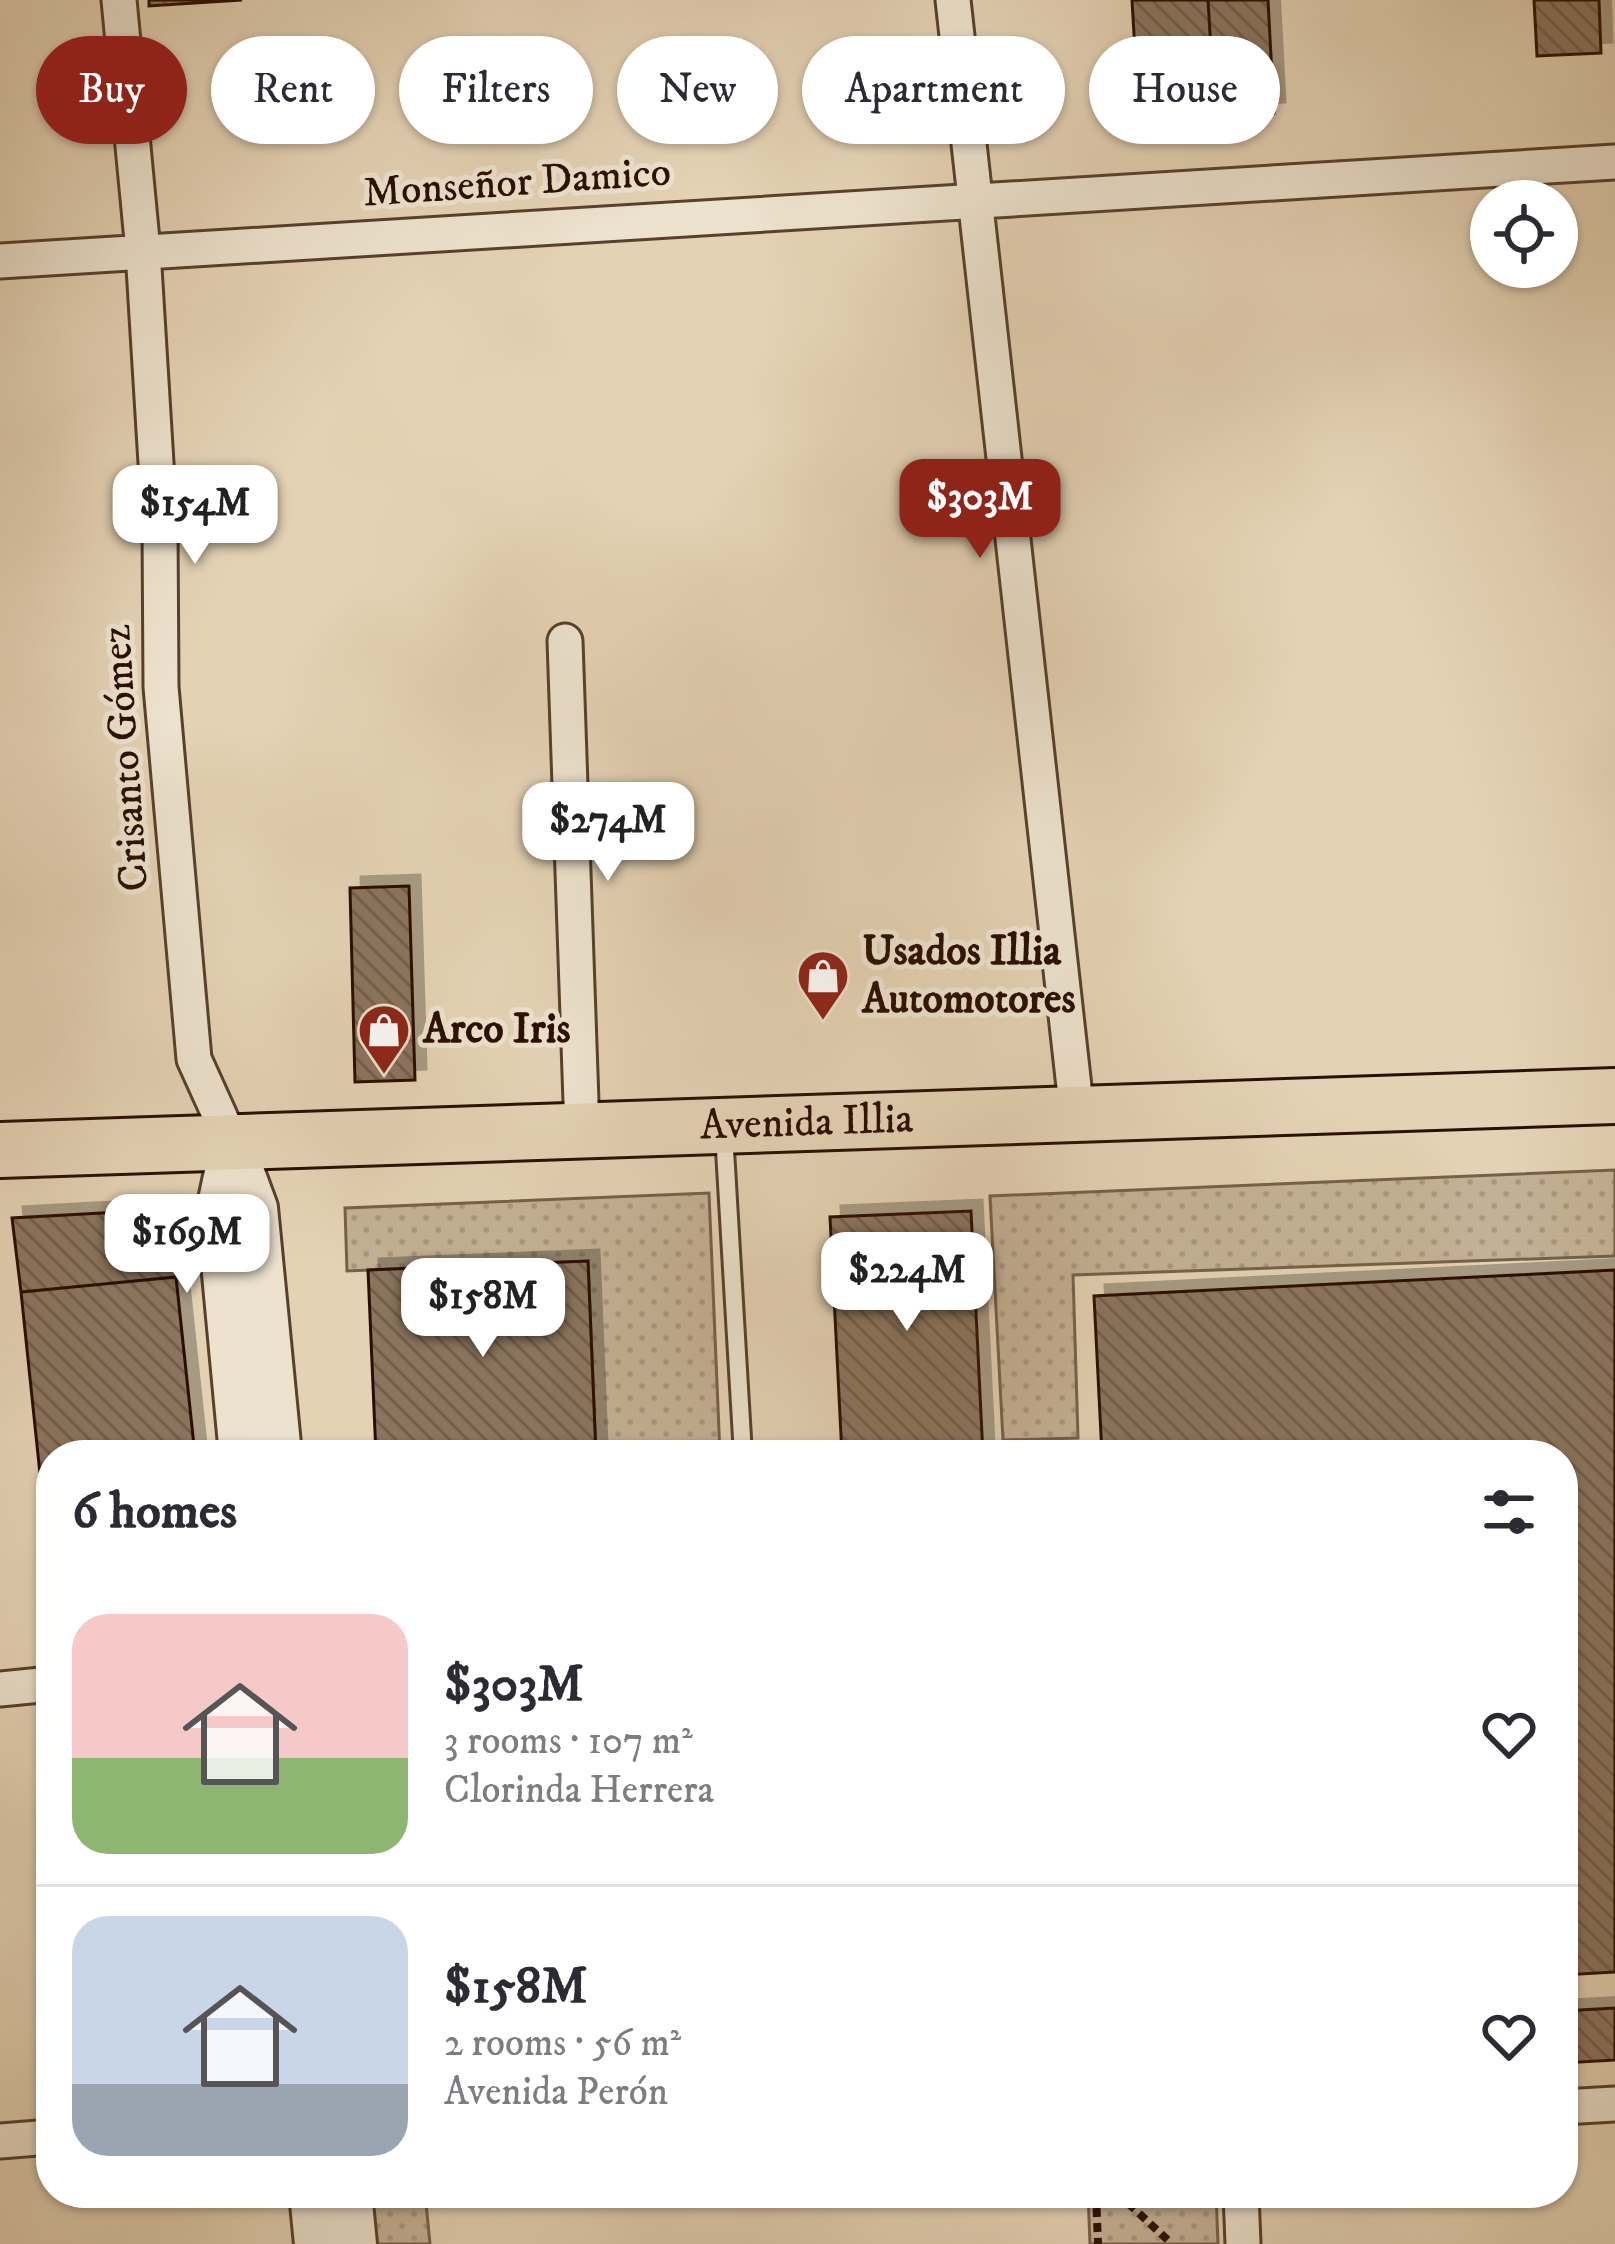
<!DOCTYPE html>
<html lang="en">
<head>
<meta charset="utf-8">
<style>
  body { margin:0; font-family:"IM FELL DW Pica",serif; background:#f2f2f3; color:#2b2b33; height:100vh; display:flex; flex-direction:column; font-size:45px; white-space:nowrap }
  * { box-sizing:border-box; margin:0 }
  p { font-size:39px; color:#7c7c81 }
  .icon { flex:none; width:66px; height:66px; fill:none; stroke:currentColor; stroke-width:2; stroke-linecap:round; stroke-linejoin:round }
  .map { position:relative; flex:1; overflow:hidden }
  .side { position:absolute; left:36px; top:1440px; width:1542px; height:768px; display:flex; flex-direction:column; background:#fff; border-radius:48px; box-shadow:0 3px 9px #0004 }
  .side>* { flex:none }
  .hud { position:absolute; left:36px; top:36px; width:1545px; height:108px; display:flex; gap:24px }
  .fabs { position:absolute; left:1470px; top:180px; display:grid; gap:24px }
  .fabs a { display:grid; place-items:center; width:108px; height:108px; border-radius:50%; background:#fff; box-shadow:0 3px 9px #0004; font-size:60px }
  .price { position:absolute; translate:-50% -102px; padding:0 27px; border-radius:24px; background:#fff; color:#222; font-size:39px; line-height:78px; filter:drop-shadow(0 3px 6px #0008) }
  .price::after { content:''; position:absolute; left:50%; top:72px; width:36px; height:27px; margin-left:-18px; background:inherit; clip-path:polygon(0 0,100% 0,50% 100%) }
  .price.active { background:#8f2418; color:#fff }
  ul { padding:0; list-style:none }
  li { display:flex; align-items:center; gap:36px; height:300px; padding:0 36px }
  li+li { border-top:3px solid #e1e1e2 }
  li span { display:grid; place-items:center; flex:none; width:336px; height:240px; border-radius:36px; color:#555 }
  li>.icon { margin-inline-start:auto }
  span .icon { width:144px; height:144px; fill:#fffc; stroke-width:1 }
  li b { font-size:51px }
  h2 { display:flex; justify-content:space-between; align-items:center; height:144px; padding:0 36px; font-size:51px }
  .tag { padding:0 42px; border-radius:54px; background:#fff; box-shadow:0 3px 9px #0004; font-size:42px; line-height:108px }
  .tag.active { background:#8f2418; color:#fff }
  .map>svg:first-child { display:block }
  .green { fill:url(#green-dots); stroke:#77604a; stroke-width:3 }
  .building { fill:url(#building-back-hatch); stroke:#2a0f00; stroke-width:3; filter:url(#shadow) }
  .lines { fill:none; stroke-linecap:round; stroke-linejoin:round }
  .service-casing { stroke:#58402d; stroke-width:22 }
  .minor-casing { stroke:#58402d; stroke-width:39 }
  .tertiary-casing { stroke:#58402d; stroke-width:48 }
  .primary-casing { stroke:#2a0f00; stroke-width:60 }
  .path { stroke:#2a0f00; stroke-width:8; stroke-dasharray:9 6; stroke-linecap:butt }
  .service { stroke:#ede2ce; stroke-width:16 }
  .minor { stroke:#ede2ce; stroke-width:33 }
  .tertiary { stroke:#ede2ce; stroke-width:42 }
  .primary { stroke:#e4d2b4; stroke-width:54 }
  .labels { text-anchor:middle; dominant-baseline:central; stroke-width:10; stroke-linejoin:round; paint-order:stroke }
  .street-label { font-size:42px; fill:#2a0f00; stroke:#ede2ce }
  .poi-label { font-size:42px; font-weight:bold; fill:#2a0f00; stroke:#ede2ce; text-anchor:start }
</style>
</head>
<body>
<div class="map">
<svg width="1615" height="2244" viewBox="0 0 1615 2244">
  <defs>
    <pattern id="green-dots" width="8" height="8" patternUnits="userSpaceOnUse" patternTransform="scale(3)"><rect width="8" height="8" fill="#c4b195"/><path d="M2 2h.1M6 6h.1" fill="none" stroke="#a9977f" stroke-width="1.8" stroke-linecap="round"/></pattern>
    <pattern id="building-back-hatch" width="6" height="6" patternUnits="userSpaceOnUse" patternTransform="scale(3)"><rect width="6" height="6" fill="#8b745e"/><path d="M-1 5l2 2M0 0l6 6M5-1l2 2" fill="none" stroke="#725e4b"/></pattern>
    <filter id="shadow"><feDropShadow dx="11" dy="-11" stdDeviation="0" flood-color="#0004"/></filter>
  </defs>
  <rect width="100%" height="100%" fill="#e4d2b4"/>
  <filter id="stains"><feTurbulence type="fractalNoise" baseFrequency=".00167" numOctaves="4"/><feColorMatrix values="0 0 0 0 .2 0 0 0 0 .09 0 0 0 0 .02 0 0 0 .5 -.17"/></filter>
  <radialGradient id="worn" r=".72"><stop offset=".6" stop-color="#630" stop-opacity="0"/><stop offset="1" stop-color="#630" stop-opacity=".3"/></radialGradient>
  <!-- green -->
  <path class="green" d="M1615 1170V1256L1073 1275 1078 1438 1003 1440 990 1196Z
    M709 1193 720 1455H596L588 1261 347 1271 345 1208Z
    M385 2193H425L430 2244H370L368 2222 376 2198Z
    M1088 2193H1216L1218 2244H1090Z"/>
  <!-- building -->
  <path class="building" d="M149 0H242L149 6Z
    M1132 0H1208L1215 116 1139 121Z
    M1208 0H1268L1274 113 1215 116Z
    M1534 0H1599L1601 53 1537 56Z
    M409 886 415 1080 355 1082 350 888Z
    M156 1210 171 1220 176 1277 21 1292 12 1218Z
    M971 1211 983 1455H842L830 1217Z
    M588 1261 596 1455H376L368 1270Z
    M1615 1270V1972L1563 1975V1455H1102L1094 1296Z
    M176 1277 195 1455H51V1579L21 1292Z
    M1615 2008V2060L1563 2063V2011Z"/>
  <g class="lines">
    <!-- service casing -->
    <g class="service-casing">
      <path id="service" d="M724 1133 743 1455"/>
    </g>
    <!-- minor casing -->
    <g class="minor-casing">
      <path id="minor" d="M119 0 143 251 160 528 161 687 194 1059 232 1143
        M953 0 1077 1114
        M0 261 1615 162
        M565 641 582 1131
        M0 1689 51 1684
        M1563 2107 1615 2104
        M0 2141 51 2137
        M1241 2193 1243 2244"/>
    </g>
    <!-- tertiary casing -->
    <g class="tertiary-casing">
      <path id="tertiary" d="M232 1143 256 1208 280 1455
        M232 1144 218 1210 241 1455
        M311 2193 316 2244
        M350 2193 355 2244"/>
    </g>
    <!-- primary casing -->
    <g class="primary-casing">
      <g id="primary">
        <path id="s1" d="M0 1150 1615 1096"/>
      </g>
    </g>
    <!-- path -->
    <path class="path" d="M1096 2193 1098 2244
      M1117 2193 1172 2244"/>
    <!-- service -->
    <use href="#service" class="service"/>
    <!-- minor -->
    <use href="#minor" class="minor"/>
    <!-- tertiary -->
    <use href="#tertiary" class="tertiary"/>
    <!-- primary -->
    <use href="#primary" class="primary"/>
  </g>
  <!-- icons -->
  <defs>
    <g id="shop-pin" transform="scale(2.7)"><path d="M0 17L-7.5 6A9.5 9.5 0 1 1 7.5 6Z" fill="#8f2418" stroke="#ede2ce"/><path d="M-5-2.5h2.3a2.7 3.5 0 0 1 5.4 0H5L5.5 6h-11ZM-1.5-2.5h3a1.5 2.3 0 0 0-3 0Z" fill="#fff"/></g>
  </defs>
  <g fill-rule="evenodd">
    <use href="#shop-pin" x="823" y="976"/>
    <use href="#shop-pin" x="384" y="1030"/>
  </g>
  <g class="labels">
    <!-- street labels -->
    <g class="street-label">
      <text transform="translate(517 183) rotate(-4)">Monseñor Damico</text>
      <text transform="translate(126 758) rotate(-94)">Crisanto Gómez</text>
      <text stroke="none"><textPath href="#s1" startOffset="807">Avenida Illia</textPath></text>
    </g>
    <!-- poi labels -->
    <g class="poi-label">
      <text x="862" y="952">Usados Illia<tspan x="862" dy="48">Automotores</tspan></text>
      <text x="423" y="1030">Arco Iris</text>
    </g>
  </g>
  <rect width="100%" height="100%" filter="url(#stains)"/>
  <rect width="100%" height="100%" fill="url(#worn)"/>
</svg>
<div class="fabs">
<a><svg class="icon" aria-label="locate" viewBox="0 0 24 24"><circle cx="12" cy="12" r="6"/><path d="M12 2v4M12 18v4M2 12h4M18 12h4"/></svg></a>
</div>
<b class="price active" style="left:980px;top:561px">$303M</b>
<b class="price" style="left:195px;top:567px">$154M</b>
<b class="price" style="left:608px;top:884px">$274M</b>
<b class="price" style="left:187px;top:1296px">$169M</b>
<b class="price" style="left:907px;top:1334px">$224M</b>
<b class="price" style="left:483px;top:1360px">$158M</b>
<div class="hud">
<a class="tag active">Buy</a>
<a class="tag">Rent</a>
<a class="tag">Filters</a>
<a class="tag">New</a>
<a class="tag">Apartment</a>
<a class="tag">House</a>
</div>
<section class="side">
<h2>6 homes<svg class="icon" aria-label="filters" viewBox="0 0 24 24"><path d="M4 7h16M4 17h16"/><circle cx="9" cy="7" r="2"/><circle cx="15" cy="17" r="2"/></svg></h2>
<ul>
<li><span style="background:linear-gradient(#f6c9c9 60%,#8fb573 0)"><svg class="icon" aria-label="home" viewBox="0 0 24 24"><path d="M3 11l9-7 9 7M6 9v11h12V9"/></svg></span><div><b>$303M</b><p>3 rooms · 107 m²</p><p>Clorinda Herrera</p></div><svg class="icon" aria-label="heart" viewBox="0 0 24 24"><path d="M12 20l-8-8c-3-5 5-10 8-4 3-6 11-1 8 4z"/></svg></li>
<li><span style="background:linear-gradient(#c9d6e8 70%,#9aa5b1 0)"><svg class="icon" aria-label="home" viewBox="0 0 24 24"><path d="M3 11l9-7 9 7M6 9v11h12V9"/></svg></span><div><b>$158M</b><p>2 rooms · 56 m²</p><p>Avenida Perón</p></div><svg class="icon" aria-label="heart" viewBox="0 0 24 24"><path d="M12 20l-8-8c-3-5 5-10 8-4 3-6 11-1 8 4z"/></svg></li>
</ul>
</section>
</div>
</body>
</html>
